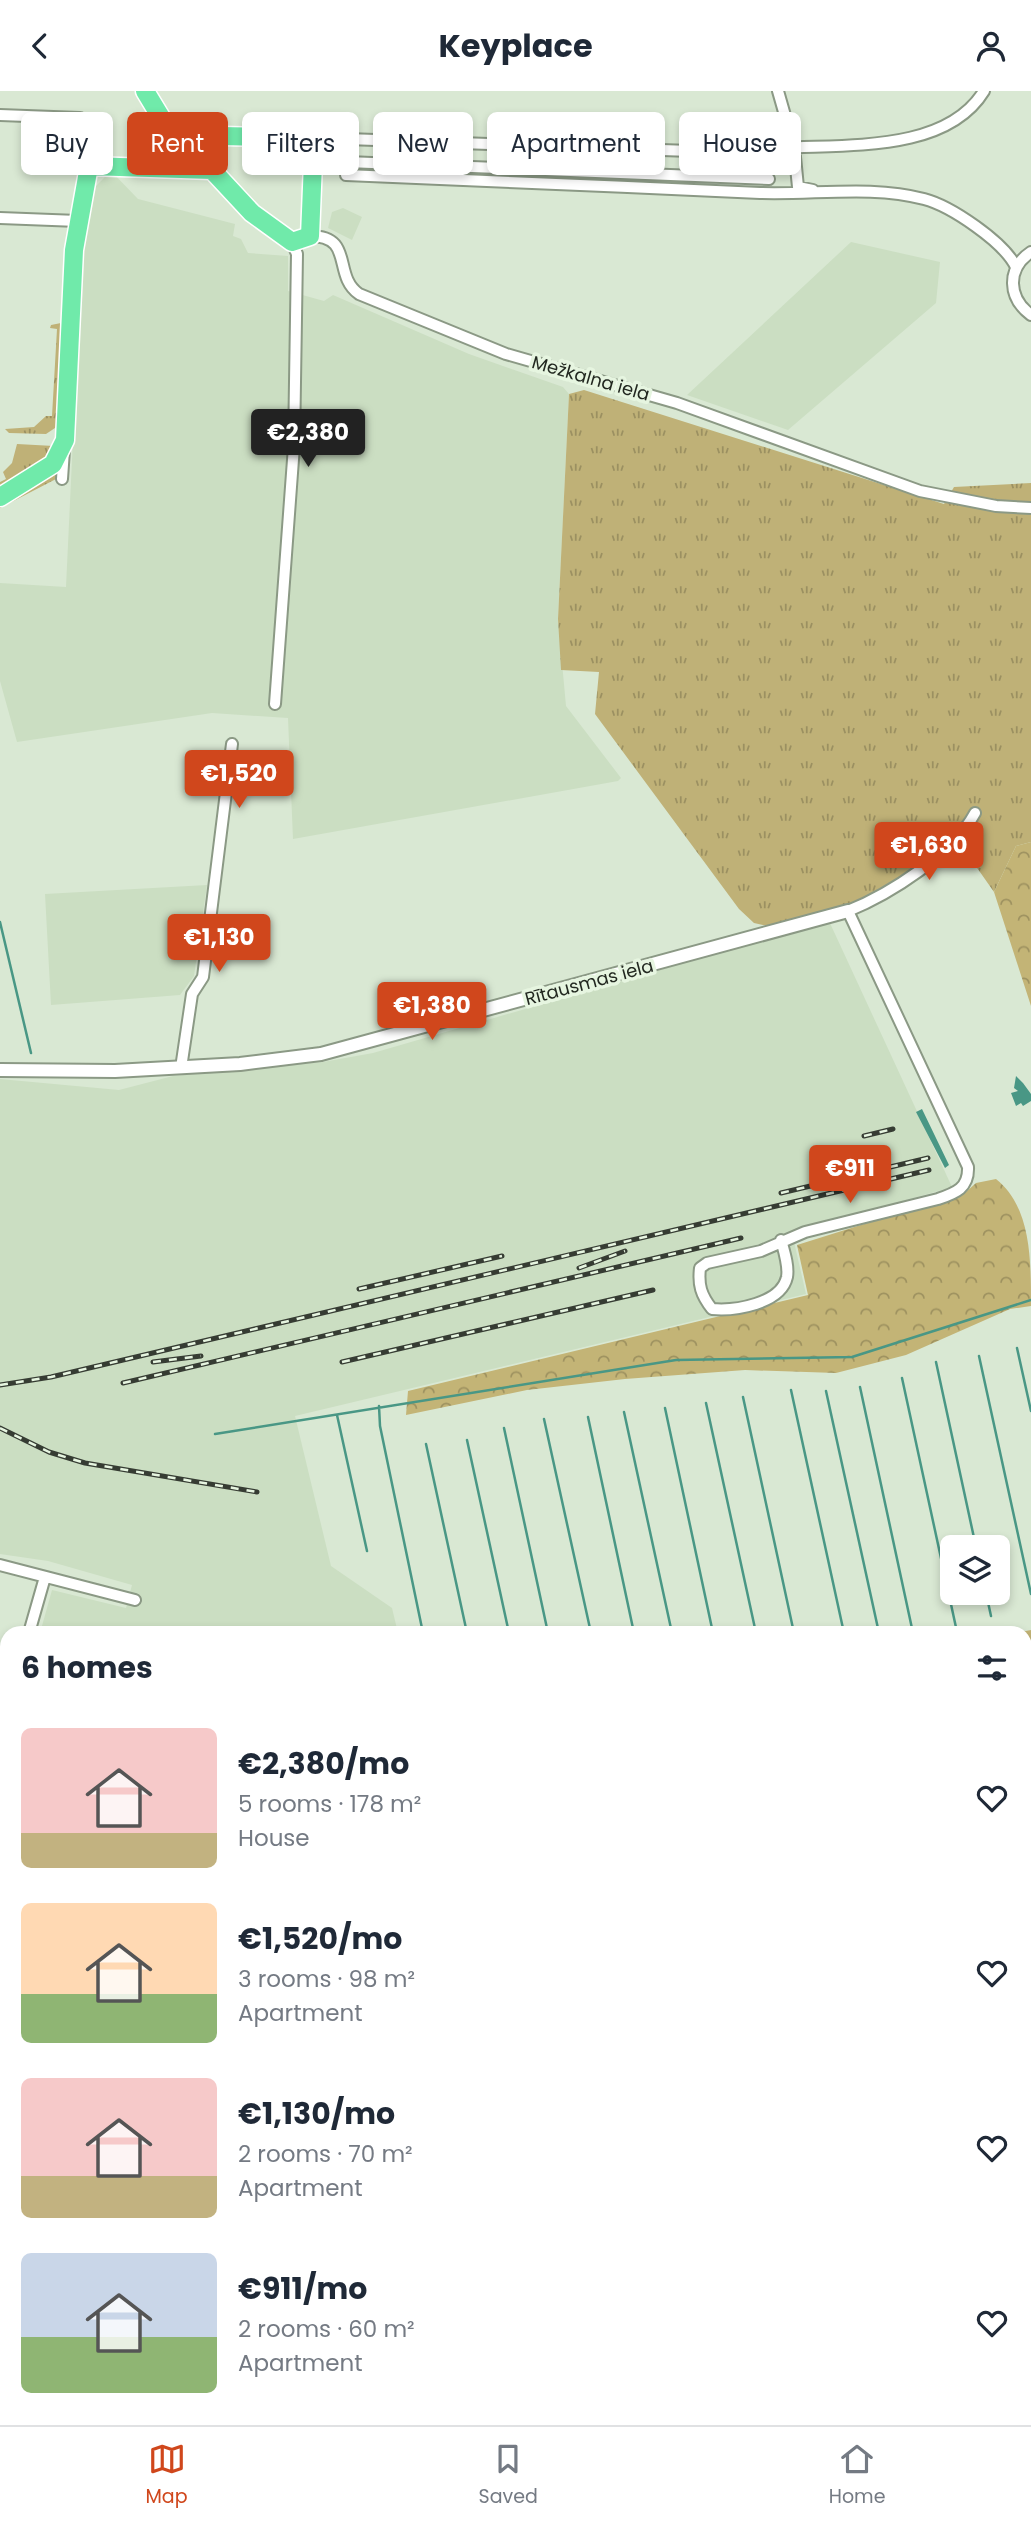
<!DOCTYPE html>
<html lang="en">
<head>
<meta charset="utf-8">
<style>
  body { margin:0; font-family:Poppins,sans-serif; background:#f6f6f7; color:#1f2937; height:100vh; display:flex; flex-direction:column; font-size:26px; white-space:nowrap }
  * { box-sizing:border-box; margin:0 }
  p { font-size:23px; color:#747a83 }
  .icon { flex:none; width:38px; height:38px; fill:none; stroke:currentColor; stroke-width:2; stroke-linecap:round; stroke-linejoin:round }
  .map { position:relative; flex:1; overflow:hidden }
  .drawer { position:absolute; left:0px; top:1535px; width:1032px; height:800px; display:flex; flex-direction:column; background:#fff; border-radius:21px 21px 0 0; box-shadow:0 4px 10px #0003 }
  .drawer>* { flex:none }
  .guide { position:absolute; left:21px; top:21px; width:990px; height:63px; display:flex; gap:14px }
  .controls { position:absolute; left:940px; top:1444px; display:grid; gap:14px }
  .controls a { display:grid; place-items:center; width:70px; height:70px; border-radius:10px; background:#fff; box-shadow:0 4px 10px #0003; font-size:35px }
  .price { position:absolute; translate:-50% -60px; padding:0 16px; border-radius:7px; background:#d0471c; color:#fff; font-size:23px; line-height:46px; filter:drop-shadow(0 2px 4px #0008) }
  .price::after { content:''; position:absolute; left:50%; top:42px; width:21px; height:16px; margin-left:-10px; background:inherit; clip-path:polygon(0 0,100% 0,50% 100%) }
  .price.active { background:#222; color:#fff }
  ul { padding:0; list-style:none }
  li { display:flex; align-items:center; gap:21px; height:175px; padding:0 21px }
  li span { display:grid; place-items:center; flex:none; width:196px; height:140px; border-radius:10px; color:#555 }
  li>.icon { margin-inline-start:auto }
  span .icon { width:84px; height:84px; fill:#fffc; stroke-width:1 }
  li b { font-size:30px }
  h2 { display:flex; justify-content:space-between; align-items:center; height:84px; padding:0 21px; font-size:30px }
  .pill { padding:0 24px; border-radius:10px; background:#fff; box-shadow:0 4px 10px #0003; font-size:24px; line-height:63px }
  .pill.active { background:#d0471c; color:#fff }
  header { display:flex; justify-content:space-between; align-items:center; height:91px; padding:0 21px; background:#fff; font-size:32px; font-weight:700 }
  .tab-bar { display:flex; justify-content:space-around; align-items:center; height:98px; border-top:2px solid #e0e1e3; background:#fff; font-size:19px; color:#747a83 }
  .tab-bar a { display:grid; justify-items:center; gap:4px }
  .tab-bar .active { color:#d0471c }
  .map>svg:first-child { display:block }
  .built { fill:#cbdec2 }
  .grass { fill:url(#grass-tufts) }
  .forest { fill:url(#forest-crowns) }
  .water { fill:#499785 }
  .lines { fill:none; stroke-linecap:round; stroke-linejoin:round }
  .stream { stroke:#499785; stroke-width:2.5 }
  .minor-casing { stroke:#8b9985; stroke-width:14 }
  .tertiary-casing { stroke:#8b9985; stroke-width:16 }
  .trunk-casing { stroke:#fff; stroke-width:21 }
  .minor { stroke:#fff; stroke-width:10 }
  .tertiary { stroke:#fff; stroke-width:12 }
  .trunk { stroke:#70eaaa; stroke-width:18 }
  .rail-casing { stroke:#363c33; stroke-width:5 }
  .rail { stroke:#e6f5e0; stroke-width:2.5; stroke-dasharray:8; stroke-linecap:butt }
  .labels { text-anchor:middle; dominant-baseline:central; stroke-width:7; stroke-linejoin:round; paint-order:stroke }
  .street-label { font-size:18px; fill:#222820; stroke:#e6f5e0 }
</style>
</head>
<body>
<header><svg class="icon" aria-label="back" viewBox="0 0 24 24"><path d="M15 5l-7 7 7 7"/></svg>Keyplace<svg class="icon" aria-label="person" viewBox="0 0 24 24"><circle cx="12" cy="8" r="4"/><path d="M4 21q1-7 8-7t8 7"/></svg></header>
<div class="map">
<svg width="1031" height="2334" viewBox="0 0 1031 2334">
  <defs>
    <pattern id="grass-tufts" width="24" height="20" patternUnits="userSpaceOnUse" patternTransform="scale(1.75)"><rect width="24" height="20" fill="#bfb177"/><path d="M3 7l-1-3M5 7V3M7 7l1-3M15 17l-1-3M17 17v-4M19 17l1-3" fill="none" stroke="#9b9061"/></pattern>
    <pattern id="forest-crowns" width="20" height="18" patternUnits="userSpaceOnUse" patternTransform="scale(1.75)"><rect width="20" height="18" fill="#c3b476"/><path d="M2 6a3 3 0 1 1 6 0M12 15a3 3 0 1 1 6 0" fill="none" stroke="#9e9260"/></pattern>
  </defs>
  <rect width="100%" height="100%" fill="#d9e8d3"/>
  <!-- built -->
  <path class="built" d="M111 80 138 108 235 133 233 145 241 148 248 162 288 165V200L324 210 333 204 469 263 563 296 569 303 558 528 566 615 621 687 618 690 293 748 288 627 212 622 17 651 0 590V492L66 496 82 157 90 101Z
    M343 117 362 126 352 149 328 137 332 121Z
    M851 151 940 171 936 212 788 339 687 304Z
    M207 794 194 885 180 904 51 914 45 803Z
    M829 830 952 1096 792 1142 806 1203 295 1325 331 1475 392 1517 398 1542H40L52 1499 126 1517 132 1494 48 1470 0 1463V988L119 999 173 985 323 971 373 962Z
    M7 1708V1993L0 1998V1724Z"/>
  <!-- grass -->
  <path class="grass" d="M61 232 64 235 58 335 46 343 9 342 5 338 34 336 46 325H52L57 238 50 237 51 234Z
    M584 299 944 413 954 396 1031 392V751L1016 755 994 801 961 754 949 750 905 783 851 814 768 835 754 832 739 818 595 623 599 581 561 579 558 528 569 303Z
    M17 353 54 355 59 364 56 388 0 417V391L6 388 3 381 12 372Z"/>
  <!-- forest -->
  <path class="forest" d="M1031 751V915L994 801 1016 755Z
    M996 1088C1031 1116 1031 1167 1031 1215L1010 1218 906 1264 836 1282 745 1279 625 1288 527 1299 406 1324 408 1300 808 1204 797 1154 966 1101 976 1092Z
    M1031 1539V1936L1026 1956V1542H1016Z
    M7 1998V2328H860L851 2334H0V2005Z"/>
  <!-- water -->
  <path class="water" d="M1016 985 1023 992 1031 1003V1010L1023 1015 1021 1012 1016 1015 1011 1002 1018 1000 1014 997Z
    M922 1018 949 1074 945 1077 916 1021Z"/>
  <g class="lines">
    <!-- stream -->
    <path class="stream" d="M0 831 31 962
      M1017 1257 1031 1320
      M979 1265 1031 1503
      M936 1271 976 1456
      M902 1287 957 1541
      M860 1296 913 1542
      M791 1299 844 1542
      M826 1300 879 1542
      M743 1306 794 1542
      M706 1312 756 1542
      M379 1315 380 1335 423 1542
      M665 1317 713 1542
      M624 1321 672 1542
      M337 1324 367 1460
      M588 1326 634 1542
      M544 1328 591 1542
      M504 1337 548 1542
      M215 1343 676 1269 852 1266 1031 1209
      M467 1349 509 1542
      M426 1353 467 1542
      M986 1502 991 1525"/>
    <!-- minor casing -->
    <g class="minor-casing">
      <path id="minor" d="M778 0 794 56 798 96 813 99
        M0 24 80 27
        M347 48 776 63 781 57C845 53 946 62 984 0
        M347 71 769 88
        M346 84C484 89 622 96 760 102 814 104 872 94 924 108 951 115 1004 151 1016 176
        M0 127 78 130
        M310 145C355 145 332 184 359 203L506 263 677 312 920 400 996 415 1031 417
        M1031 161C1006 178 1008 207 1031 224
        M62 388 64 359
        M275 613 294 355 297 163 292 151
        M181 977 192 903 203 886 232 653
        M781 1149C784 1160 789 1175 787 1186 781 1213 735 1220 712 1218 701 1204 698 1194 700 1177L707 1172 761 1160 805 1141 938 1108C956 1102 969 1097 968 1076L848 820C890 803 953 763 975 722
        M0 1474 135 1509
        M29 1542 45 1486
        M0 1648 7 1622"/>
    </g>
    <!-- tertiary casing -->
    <g class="tertiary-casing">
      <path id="tertiary" d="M0 979 115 980 240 973 321 963 848 820"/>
    </g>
    <!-- trunk casing -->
    <g class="trunk-casing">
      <path id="trunk" d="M0 406 53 373 65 349 74 159 89 75 212 79 252 122 292 151 310 145 314 47 176 44 165 33 145 0"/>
    </g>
    <!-- minor -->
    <use href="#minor" class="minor"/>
    <!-- tertiary -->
    <use href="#tertiary" class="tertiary"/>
    <!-- trunk -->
    <use href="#trunk" class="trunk"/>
    <!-- rail casing -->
    <g class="rail-casing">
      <path id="rail" d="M864 1045 893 1038
        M781 1102 928 1067
        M579 1177 625 1160
        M359 1198 502 1165
        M153 1271 201 1265
        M342 1271 653 1199
        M123 1292 741 1147
        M0 1294 51 1286 929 1079
        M0 1337 49 1361 85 1372 257 1401"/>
    </g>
    <!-- rail -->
    <use href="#rail" class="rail"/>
  </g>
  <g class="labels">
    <!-- street labels -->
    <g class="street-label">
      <text transform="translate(591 287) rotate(16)">Mežkalna iela</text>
      <text transform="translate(589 891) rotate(-15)">Rītausmas iela</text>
    </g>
  </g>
</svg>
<div class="controls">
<a><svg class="icon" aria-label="layers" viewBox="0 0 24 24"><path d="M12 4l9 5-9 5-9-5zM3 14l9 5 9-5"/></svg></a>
</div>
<b class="price active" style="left:308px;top:378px">€2,380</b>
<b class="price" style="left:239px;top:719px">€1,520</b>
<b class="price" style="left:929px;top:791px">€1,630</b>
<b class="price" style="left:219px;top:883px">€1,130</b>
<b class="price" style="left:432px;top:951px">€1,380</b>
<b class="price" style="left:850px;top:1114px">€911</b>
<div class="guide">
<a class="pill">Buy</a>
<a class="pill active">Rent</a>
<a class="pill">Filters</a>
<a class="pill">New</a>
<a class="pill">Apartment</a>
<a class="pill">House</a>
</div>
<section class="drawer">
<h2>6 homes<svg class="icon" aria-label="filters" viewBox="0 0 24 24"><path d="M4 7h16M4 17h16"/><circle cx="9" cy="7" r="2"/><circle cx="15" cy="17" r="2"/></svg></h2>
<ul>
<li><span style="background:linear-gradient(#f6c9c9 75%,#c2b280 0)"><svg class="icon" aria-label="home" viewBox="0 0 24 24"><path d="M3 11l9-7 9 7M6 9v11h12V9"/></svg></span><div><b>€2,380/mo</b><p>5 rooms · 178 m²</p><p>House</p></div><svg class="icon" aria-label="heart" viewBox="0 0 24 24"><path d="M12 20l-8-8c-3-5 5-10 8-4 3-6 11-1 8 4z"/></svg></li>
<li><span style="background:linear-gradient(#ffd9b3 65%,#8fb573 0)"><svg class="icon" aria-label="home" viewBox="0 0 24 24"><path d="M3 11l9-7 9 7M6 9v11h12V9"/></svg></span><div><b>€1,520/mo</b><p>3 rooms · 98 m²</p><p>Apartment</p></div><svg class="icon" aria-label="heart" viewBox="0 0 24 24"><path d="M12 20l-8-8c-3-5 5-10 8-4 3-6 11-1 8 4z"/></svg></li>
<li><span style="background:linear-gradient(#f6c9c9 70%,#c2b280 0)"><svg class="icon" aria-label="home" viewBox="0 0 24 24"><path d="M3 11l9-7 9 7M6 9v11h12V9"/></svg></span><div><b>€1,130/mo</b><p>2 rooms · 70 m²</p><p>Apartment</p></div><svg class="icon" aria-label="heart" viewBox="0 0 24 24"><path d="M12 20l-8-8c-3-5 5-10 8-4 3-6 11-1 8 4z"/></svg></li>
<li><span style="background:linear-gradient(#c9d6e8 60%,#8fb573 0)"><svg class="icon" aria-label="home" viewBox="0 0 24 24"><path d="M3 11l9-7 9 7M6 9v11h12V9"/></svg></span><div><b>€911/mo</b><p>2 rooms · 60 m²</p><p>Apartment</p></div><svg class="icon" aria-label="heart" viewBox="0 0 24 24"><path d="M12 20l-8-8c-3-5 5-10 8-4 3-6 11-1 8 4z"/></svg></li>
</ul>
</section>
</div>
<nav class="tab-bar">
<a class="active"><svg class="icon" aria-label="map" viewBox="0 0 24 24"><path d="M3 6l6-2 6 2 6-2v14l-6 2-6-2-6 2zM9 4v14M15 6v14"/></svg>Map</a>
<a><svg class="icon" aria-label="saved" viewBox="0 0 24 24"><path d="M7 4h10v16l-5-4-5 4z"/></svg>Saved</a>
<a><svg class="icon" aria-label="home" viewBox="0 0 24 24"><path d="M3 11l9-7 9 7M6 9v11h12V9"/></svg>Home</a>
</nav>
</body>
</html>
